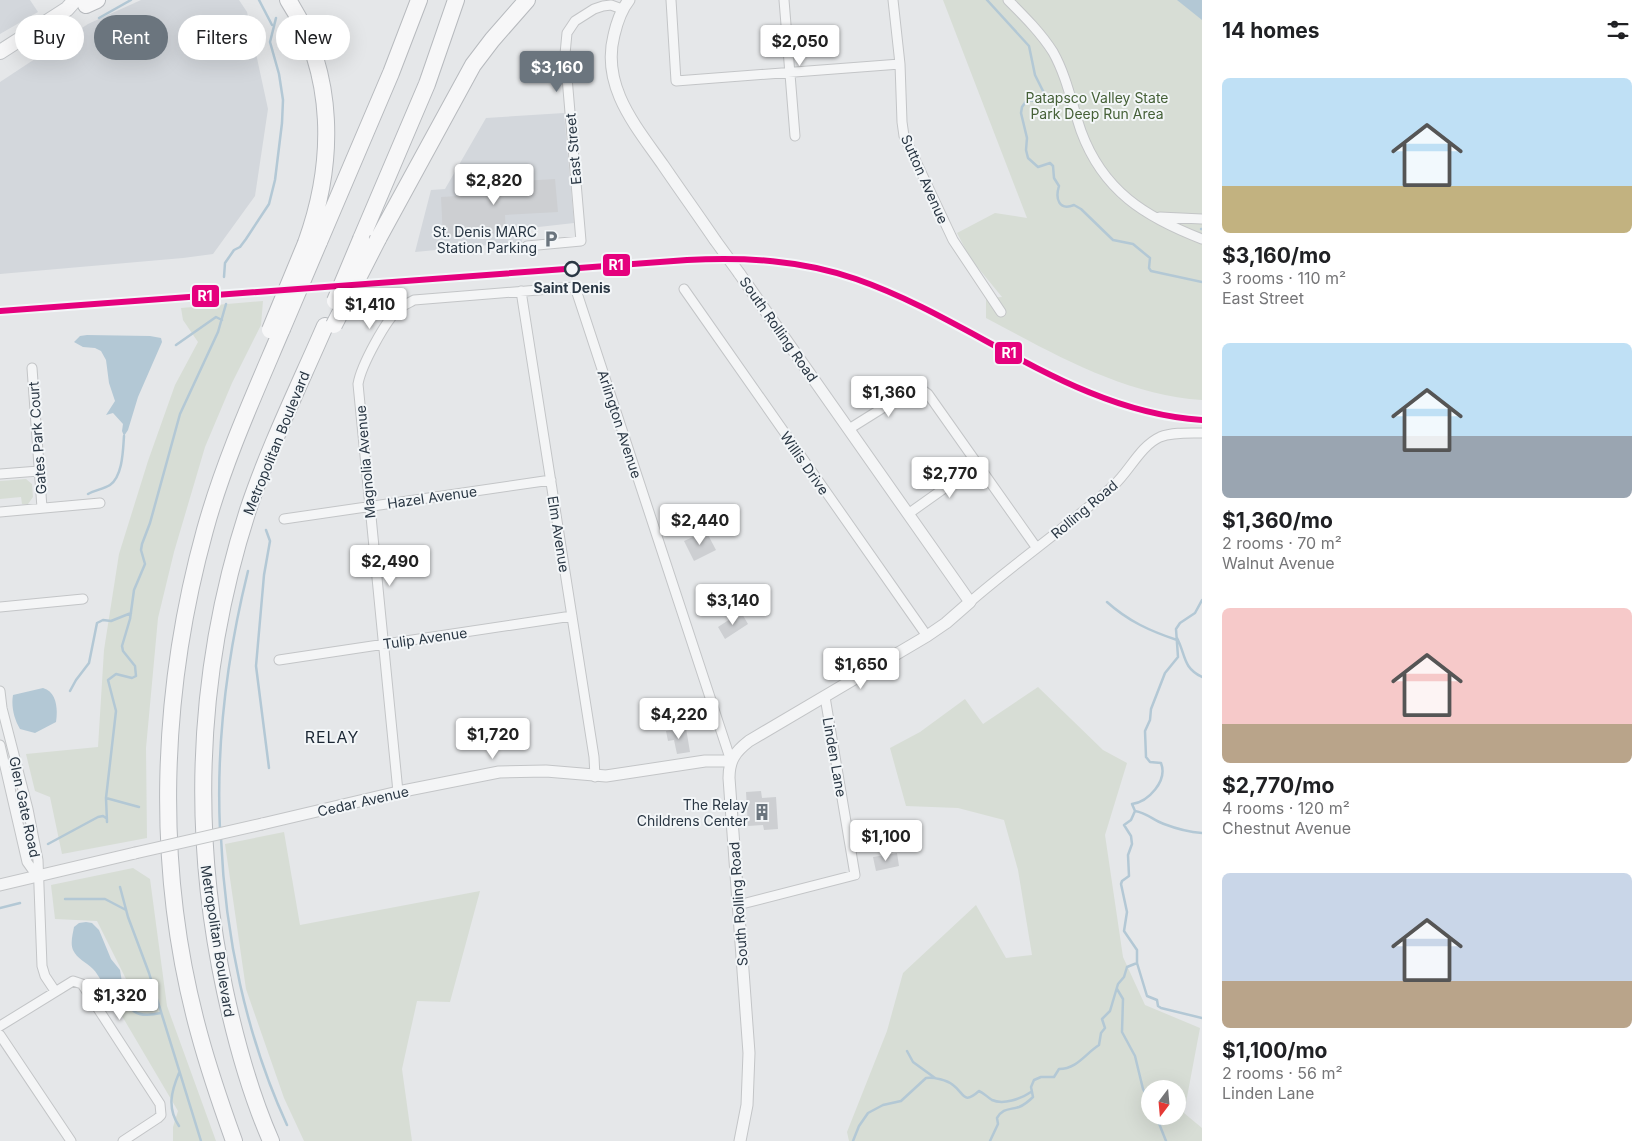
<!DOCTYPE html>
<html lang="en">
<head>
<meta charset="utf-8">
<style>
  body { margin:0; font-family:Inter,sans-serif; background:#f6f6f6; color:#202124; height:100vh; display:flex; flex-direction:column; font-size:19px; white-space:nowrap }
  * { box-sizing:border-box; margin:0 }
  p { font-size:16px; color:#757577 }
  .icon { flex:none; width:28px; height:28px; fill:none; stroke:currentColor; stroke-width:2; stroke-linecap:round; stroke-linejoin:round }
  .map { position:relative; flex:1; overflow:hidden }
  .panel { display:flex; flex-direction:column; background:#fff; width:450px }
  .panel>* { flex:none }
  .hud { position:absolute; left:15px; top:15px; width:475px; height:45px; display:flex; gap:10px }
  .needle { width:32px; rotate:196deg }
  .tools { position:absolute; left:1141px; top:1080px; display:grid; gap:10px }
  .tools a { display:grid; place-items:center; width:45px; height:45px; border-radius:50%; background:#fff; box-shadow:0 5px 20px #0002; font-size:25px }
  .price { position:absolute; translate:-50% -42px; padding:0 11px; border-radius:5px; background:#fff; color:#222; font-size:16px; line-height:32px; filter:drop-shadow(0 1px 2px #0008) }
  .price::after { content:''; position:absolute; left:50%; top:30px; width:15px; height:11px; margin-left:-8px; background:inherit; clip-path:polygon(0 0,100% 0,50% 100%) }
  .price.on { background:#6b757e; color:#fff }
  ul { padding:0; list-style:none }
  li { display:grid; align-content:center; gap:10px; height:265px; padding:0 20px }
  li span { display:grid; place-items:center; height:155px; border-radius:8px; color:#555 }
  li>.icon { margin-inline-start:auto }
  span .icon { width:90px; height:90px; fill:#fffc; stroke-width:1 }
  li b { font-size:21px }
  h2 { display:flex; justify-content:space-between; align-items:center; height:60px; padding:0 20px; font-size:21px }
  .chip { padding:0 18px; border-radius:22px; background:#fff; box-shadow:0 5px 20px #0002; font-size:18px; line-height:45px }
  .chip.on { background:#6b757e; color:#fff }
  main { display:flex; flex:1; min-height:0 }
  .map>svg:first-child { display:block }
  .built { fill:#d3d7dc }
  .green { fill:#d7ddd5; fill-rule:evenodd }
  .water { fill:#b3c8d5 }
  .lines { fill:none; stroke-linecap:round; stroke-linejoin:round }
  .stream { stroke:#b3c8d5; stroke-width:2.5 }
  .building { fill:#cdcfd2 }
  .minor-casing { stroke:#c3c5c7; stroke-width:11 }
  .tertiary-casing { stroke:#c3c5c7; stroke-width:13 }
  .primary-casing { stroke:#c1c4c7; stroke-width:16 }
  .motorway-casing { stroke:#b7babe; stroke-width:18 }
  .minor { stroke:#f4f5f6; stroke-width:9 }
  .tertiary { stroke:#f4f5f6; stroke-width:11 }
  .primary { stroke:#f7f7f8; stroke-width:14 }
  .motorway { stroke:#f7f7f8; stroke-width:16 }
  .rail-casing { stroke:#cdcfd1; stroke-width:4.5 }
  .rail { stroke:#f3f6f8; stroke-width:2.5; stroke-dasharray:8; stroke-linecap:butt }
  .tertiary-bridge-casing { stroke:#c3c5c7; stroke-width:13; stroke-linecap:butt }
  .motorway-bridge-casing { stroke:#b7babe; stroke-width:18; stroke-linecap:butt }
  .tertiary-bridge { stroke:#f4f5f6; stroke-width:11 }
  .motorway-bridge { stroke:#f7f7f8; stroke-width:16 }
  .rail-1-casing { stroke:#f3f6f8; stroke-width:10 }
  .rail-1 { stroke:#e5007d; stroke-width:6 }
  .stop-dot { fill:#f3f6f8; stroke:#2a3744; stroke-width:2.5 }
  .labels { text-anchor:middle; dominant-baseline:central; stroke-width:4; stroke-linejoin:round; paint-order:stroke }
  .park-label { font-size:14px; fill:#456037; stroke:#f3f6f8 }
  .street-label { font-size:14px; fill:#2a3744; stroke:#f3f6f8 }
  .poi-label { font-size:14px; fill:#2a3744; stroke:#f3f6f8; text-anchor:end }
  .stop-label { font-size:14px; font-weight:bold; fill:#2a3744; stroke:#f3f6f8 }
  .quarter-label { font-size:16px; letter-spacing:1px; fill:#1c2835; stroke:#f3f6f8 }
  .line-badge { stroke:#f3f6f8; stroke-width:2 }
  .badge-label { font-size:14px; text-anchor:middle; font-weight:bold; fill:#fff }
</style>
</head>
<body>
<main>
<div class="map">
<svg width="1202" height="1141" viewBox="0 0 1202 1141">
  <rect width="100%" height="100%" fill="#e5e7e9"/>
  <!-- built -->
  <path class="built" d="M0 0H30L38 12 0 34Z
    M141 0H239L247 12 268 109 255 196 213 254 183 258 0 274V82L88 24Z
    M564 113 574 223 521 229 522 242 415 252 431 190 445 189 486 118Z"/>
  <!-- green -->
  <path class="green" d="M943 0H1202V400C1124 395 1054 354 986 318V298L1002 297 970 258 957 233 995 213 1027 218Z
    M263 301 261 325 232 383 205 447 174 552 158 618 146 748 147 838 62 854 50 797 35 791 26 754 98 747 104 650 119 554 148 461 175 385 198 342 183 320 181 308Z
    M26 479 32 484 33 497 28 504H22L21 497 0 499V481Z
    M1038 687 1103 750 1127 763 1105 835 1123 957 1145 1005 1200 1028 1184 1113 1202 1128V1141H849L847 1132 887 1031 903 973 976 905 1006 958 1032 955 1018 870 1004 820 958 808 906 806 890 748 920 732 965 699 983 724ZM1150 1089H1178V1116H1150Z
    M284 832 300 925 480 891 450 1002 417 1001 402 1069 412 1141H304L284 1098 246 989 225 844Z
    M133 868 150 879 167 1006 216 1141H173V1127L178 1111 112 999 127 981 97 921 55 919 51 885Z"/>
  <!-- water -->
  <path class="water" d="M1177 0H1202V20Z
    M87 335 150 336 161 338 162 342 138 397 128 430 124 436 122 431 123 424 113 413 106 415 115 401 109 383 106 360 101 351 95 348 83 347 74 342 80 336Z
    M43 688C57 692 58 709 56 722L35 733 20 729C14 719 11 706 13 695Z
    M86 922 92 923 99 930 111 959 120 970 122 982 120 988 113 992C103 988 100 976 93 969 86 962 77 959 73 950 70 943 73 933 74 927L79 923Z"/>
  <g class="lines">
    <!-- stream -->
    <path class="stream" d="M259 0 272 25
      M987 0 1029 46 1035 75 1046 97 1044 102 1027 100 1022 107 1021 113 1027 138 1026 150 1028 158 1038 167 1050 163 1053 166 1054 178 1059 186C1055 199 1059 211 1074 205L1081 209 1113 240 1133 244 1150 258 1149 268 1151 271 1202 282
      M99 18 131 0
      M1201 229H1202
      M224 277 225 263 234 250 240 247 246 239 269 204 275 180 282 123 283 100 279 74 270 42 276 18
      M176 345 216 317 222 320
      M88 494C95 490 104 489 110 485 123 476 123 449 124 436
      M266 530 270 541 264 575 256 666 269 768
      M1107 602C1128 621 1150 631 1177 640
      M1177 638C1186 655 1182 667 1202 677
      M70 691 76 680 89 663 97 623 103 620 111 621 131 613
      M106 798 139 807
      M1135 811 1131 820 1124 825 1131 836 1132 844 1128 855 1129 876 1122 881 1121 884 1127 912 1124 931 1137 950V963L1147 996 1157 1000 1158 1006 1161 1008 1202 1018
      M1135 811 1132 804C1148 802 1168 781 1161 763L1150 762 1146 757 1145 731 1150 720 1151 709 1165 673 1178 657 1176 629 1180 623 1195 613 1202 600
      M1135 811C1147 813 1153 820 1164 824 1177 829 1188 832 1202 833
      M107 822 106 798 116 711 108 680 116 674 132 678 136 676 135 666 123 651 122 646 130 619 134 590 145 564 141 550 142 544 150 523 180 414 218 332 226 304
      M220 830C216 743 227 656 248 571
      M221 838C225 935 246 1036 287 1125
      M48 844 98 817 103 816 106 818
      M120 887 128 917 149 973 201 1141
      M65 899H105L126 910
      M0 908 20 903
      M120 988C130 1011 134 1019 161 1013
      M1117 989 1123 999 1122 1032 1135 1056 1143 1089 1150 1102
      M907 1051 913 1062 935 1078
      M179 1073C171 1092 167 1108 179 1126
      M1156 1116 1166 1141
      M853 1141 859 1126 868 1113 883 1105 901 1101 926 1078C934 1077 947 1080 953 1085 965 1094 963 1105 979 1091 984 1093 987 1097 992 1100 1003 1105 1021 1099 1031 1092
      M990 1141 998 1124 997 1118C1003 1108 1009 1110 1019 1107 1024 1105 1029 1101 1033 1097L1031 1087 1034 1080 1041 1077H1054L1059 1069C1077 1069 1085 1054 1099 1045L1101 1033 1105 1028 1102 1019 1110 1011 1118 984 1124 977 1127 967 1137 963"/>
  </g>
  <!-- building -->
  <path class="building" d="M474 174 475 194 504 192 503 182 555 179 558 212 505 215 506 233 443 237 441 197 458 196 457 176Z
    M706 531 716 550 694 561 684 541Z
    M741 612 748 624 725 639 718 627Z
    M686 728 690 752 677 754 674 740 668 741 666 731Z
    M761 791 762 798 776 797 778 829 764 830 763 825 748 826 746 792Z
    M897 853 899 866 876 871 873 857Z"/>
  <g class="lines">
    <!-- minor casing -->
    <g class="minor-casing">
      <path id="minor" d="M671 0 676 81 900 64
        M784 0 795 136
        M893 0 900 64 902 122 904 136 953 240 1001 312
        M1008 0C1024 16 1041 33 1053 52 1067 77 1072 105 1081 131 1103 191 1145 217 1202 239
        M1160 217 1202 219
        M527 246 581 241 565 54 567 33 575 21 594 9 603 6 611 5 622 9
        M684 289 927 636
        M521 291 594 757 595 777
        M32 368 42 508
        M849 429 913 389 920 388 928 394 1036 547
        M0 474 39 471
        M0 512 100 503
        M908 514 977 465
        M284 519 551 480
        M970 602C1016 562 1067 527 1113 486 1129 472 1140 446 1160 437 1173 432 1189 433 1202 433
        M0 607 83 599
        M279 660 572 616
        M0 691 2 708 28 809 38 860 42 966 45 976 55 991
        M0 745 27 862 37 876
        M398 792 358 384C361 366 386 319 400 308 404 305 409 303 414 300L575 287 731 761
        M738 905 855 875 825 697
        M0 1026 73 981 82 984 160 1104 161 1115 158 1118 123 1141
        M0 1035 71 1141"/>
    </g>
    <!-- tertiary casing -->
    <g class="tertiary-casing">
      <path id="tertiary" d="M629 0C621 10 617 22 614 35 601 86 635 125 663 165 680 190 698 215 715 240
        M739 273 970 602 946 623 927 636 749 741C735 752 729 760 729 778L749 1053 747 1105 740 1141
        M262 824 398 792 499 772 546 771 606 776 705 761H731
        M0 885 135 853"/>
    </g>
    <!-- primary casing -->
    <g class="primary-casing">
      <path id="primary" d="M0 52 67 9 75 0"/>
    </g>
    <!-- motorway casing -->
    <g class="motorway-casing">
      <path id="motorway" d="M288 0C336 74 335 163 306 243
        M86 5 97 0
        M361 239 427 84 456 0
        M378 239 473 65 492 40 527 0
        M319 242 391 73 419 0
        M234 1141C221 1105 209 1070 199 1033 154 869 160 693 205 530 224 461 254 395 282 329
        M271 1141C250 1093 236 1042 225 991 190 829 197 668 248 510 269 447 299 386 325 326"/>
    </g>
    <!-- minor -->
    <use href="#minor" class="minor"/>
    <!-- tertiary -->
    <use href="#tertiary" class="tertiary"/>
    <!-- primary -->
    <use href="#primary" class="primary"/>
    <!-- motorway -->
    <use href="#motorway" class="motorway"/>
    <!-- rail casing -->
    <g class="rail-casing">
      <path id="rail" d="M0 311 687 260C745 257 801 260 856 279 974 320 1073 412 1202 420"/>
    </g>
    <!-- rail -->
    <use href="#rail" class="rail"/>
    <!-- tertiary-bridge casing -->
    <g class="tertiary-bridge-casing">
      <path id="tertiary-bridge" d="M715 240 739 273
        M135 853 262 824"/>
    </g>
    <!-- motorway-bridge casing -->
    <g class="motorway-bridge-casing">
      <path id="motorway-bridge" d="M335 301 361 239
        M334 325 378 239
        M282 329 319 242
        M270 330 306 243"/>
    </g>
    <!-- tertiary-bridge -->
    <use href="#tertiary-bridge" class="tertiary-bridge"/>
    <!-- motorway-bridge -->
    <use href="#motorway-bridge" class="motorway-bridge"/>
    <!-- rail-1 casing -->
    <g class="rail-1-casing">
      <path id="rail-1" d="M0 311 687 260C745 257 801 260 856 279 974 320 1073 412 1202 420"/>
    </g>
    <!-- rail-1 -->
    <use href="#rail-1" class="rail-1"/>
  </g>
  <!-- icons -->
  <defs>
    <g id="parking-bare" transform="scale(1.35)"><path d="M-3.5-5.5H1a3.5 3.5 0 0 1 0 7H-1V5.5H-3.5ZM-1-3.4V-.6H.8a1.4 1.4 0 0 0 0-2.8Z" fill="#6b757e" stroke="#f3f6f8" stroke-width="2.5" paint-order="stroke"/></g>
    <g id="building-bare" transform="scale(1.35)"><path d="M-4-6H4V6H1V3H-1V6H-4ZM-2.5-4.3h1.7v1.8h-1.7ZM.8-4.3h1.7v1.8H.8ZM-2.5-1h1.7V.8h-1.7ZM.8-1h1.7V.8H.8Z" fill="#6b757e" stroke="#f3f6f8" stroke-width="2.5" paint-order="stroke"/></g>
  </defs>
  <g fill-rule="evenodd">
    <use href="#parking-bare" x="551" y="239"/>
    <use href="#building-bare" x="762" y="812"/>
  </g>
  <!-- markers -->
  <circle class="stop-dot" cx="572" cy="269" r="7"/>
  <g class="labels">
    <!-- park labels -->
    <g class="park-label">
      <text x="1097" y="97">Patapsco Valley State<tspan x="1097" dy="16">Park Deep Run Area</tspan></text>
    </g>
    <!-- street labels -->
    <g class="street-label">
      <text transform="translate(573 149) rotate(-95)">East Street</text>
      <text transform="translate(925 179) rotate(66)">Sutton Avenue</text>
      <text transform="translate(779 329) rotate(55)">South Rolling Road</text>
      <text transform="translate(620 424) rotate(72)">Arlington Avenue</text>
      <text transform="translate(37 438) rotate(-94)">Gates Park Court</text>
      <text transform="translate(276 443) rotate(-68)">Metropolitan Boulevard</text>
      <text transform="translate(365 462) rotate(-95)">Magnolia Avenue</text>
      <text transform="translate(805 463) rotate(55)">Willis Drive</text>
      <text transform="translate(432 497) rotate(-8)">Hazel Avenue</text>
      <text transform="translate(1084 509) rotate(-40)">Rolling Road</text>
      <text transform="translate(559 534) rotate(81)">Elm Avenue</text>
      <text transform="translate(425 638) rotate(-8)">Tulip Avenue</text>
      <text transform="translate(835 757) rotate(80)">Linden Lane</text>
      <text transform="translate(363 801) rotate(-13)">Cedar Avenue</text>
      <text transform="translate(25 807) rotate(78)">Glen Gate Road</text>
      <text transform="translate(738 904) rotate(-94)">South Rolling Road</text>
      <text transform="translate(218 941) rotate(81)">Metropolitan Boulevard</text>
    </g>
    <!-- poi labels -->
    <g class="poi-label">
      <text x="537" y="231">St. Denis MARC<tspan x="537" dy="16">Station Parking</tspan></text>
      <text x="748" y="804">The Relay<tspan x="748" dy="16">Childrens Center</tspan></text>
    </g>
    <!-- stop labels -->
    <g class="stop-label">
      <text x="572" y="287">Saint Denis</text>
    </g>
    <!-- quarter labels -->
    <g class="quarter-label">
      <text x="332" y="737">RELAY</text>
    </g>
  </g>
  <g class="line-badge">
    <rect x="602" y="253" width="29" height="24" rx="5" fill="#e5007d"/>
    <rect x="191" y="284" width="29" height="24" rx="5" fill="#e5007d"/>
    <rect x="994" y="341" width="29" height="24" rx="5" fill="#e5007d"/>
  </g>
  <g class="badge-label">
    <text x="616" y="270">R1</text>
    <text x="205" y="301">R1</text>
    <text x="1009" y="358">R1</text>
  </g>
</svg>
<div class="tools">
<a><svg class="needle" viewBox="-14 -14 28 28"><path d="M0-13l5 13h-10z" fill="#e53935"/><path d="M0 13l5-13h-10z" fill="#757577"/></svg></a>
</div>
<b class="price" style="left:800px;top:67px">$2,050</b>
<b class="price on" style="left:557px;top:93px">$3,160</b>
<b class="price" style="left:494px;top:206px">$2,820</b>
<b class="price" style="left:370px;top:330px">$1,410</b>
<b class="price" style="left:889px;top:418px">$1,360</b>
<b class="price" style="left:950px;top:499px">$2,770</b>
<b class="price" style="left:700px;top:546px">$2,440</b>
<b class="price" style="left:390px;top:587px">$2,490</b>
<b class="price" style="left:733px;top:626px">$3,140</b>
<b class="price" style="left:861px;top:690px">$1,650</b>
<b class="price" style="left:679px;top:740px">$4,220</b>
<b class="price" style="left:493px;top:760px">$1,720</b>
<b class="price" style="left:886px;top:862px">$1,100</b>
<b class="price" style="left:120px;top:1021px">$1,320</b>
<div class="hud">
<a class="chip">Buy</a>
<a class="chip on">Rent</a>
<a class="chip">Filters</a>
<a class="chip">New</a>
</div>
</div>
<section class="panel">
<h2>14 homes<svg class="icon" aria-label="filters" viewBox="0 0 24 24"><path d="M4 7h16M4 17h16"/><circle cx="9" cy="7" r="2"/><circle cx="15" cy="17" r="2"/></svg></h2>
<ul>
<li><span style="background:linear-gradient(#bfe0f5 70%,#c2b280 0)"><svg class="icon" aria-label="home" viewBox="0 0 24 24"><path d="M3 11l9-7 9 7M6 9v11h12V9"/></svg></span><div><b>$3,160/mo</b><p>3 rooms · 110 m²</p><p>East Street</p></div></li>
<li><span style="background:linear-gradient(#bfe0f5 60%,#9aa5b1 0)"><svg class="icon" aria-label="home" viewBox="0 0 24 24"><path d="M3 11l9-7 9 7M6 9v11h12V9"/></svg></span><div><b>$1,360/mo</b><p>2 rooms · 70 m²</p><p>Walnut Avenue</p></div></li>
<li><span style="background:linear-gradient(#f6c9c9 75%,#b9a48a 0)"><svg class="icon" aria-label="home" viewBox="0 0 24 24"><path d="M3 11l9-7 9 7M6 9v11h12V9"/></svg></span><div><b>$2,770/mo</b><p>4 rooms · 120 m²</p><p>Chestnut Avenue</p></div></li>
<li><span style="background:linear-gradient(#c9d6e8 70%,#b9a48a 0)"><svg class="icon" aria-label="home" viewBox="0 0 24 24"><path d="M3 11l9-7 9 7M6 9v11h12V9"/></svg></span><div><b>$1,100/mo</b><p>2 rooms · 56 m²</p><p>Linden Lane</p></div></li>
</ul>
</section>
</main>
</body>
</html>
